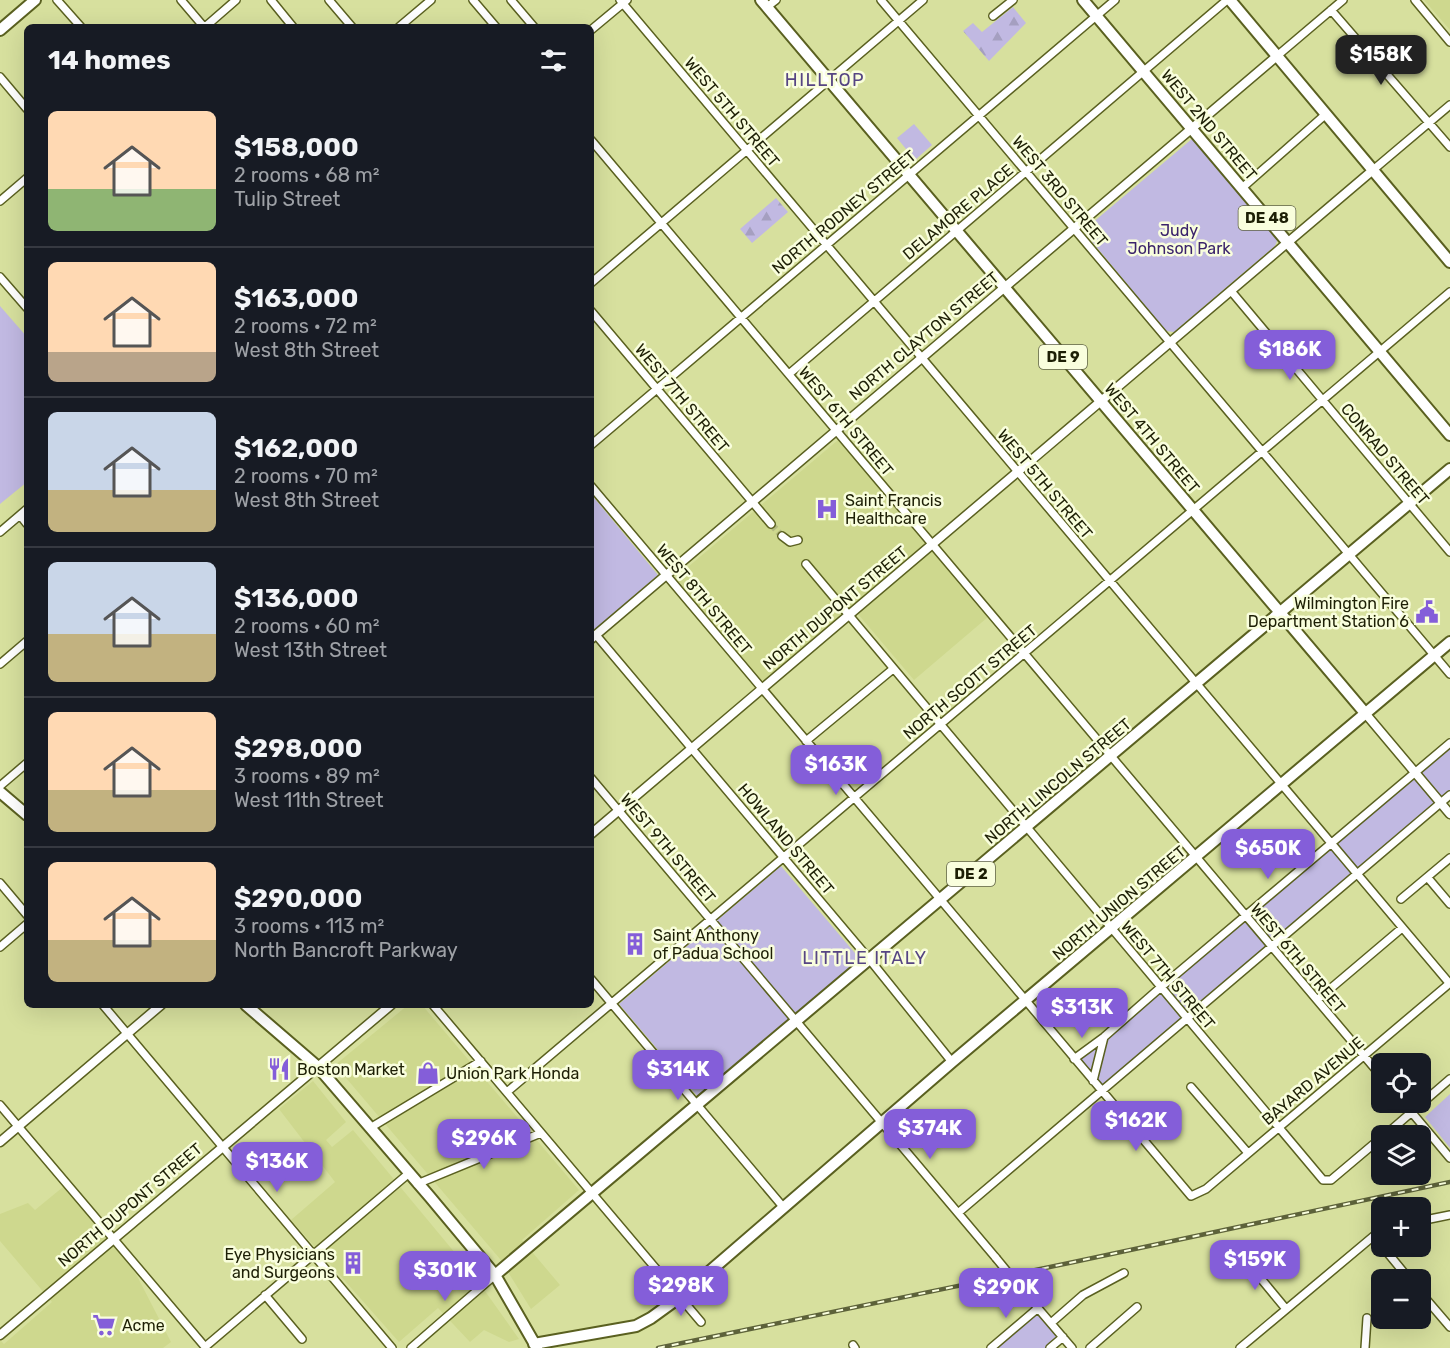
<!DOCTYPE html>
<html lang="en">
<head>
<meta charset="utf-8">
<style>
  body { margin:0; font-family:Rubik,sans-serif; background:#242831; color:#f1f3f6; height:100vh; display:flex; flex-direction:column; font-size:22px; white-space:nowrap }
  * { box-sizing:border-box; margin:0 }
  p { font-size:20px; color:#9ea1a6 }
  .icon { flex:none; width:33px; height:33px; fill:none; stroke:currentColor; stroke-width:2; stroke-linecap:round; stroke-linejoin:round }
  .map { position:relative; flex:1; overflow:hidden }
  .details { position:absolute; left:24px; top:24px; width:570px; height:984px; display:flex; flex-direction:column; background:#171b24; border-radius:9px; box-shadow:0 6px 24px #0002 }
  .details>* { flex:none }
  .fabs { position:absolute; left:1371px; top:1053px; display:grid; gap:12px }
  .fabs a { display:grid; place-items:center; width:60px; height:60px; border-radius:9px; background:#171b24; box-shadow:0 6px 24px #0002; font-size:30px }
  .price { position:absolute; translate:-50% -51px; padding:0 14px; border-radius:12px; background:#845ed9; color:#fff; font-size:20px; line-height:39px; filter:drop-shadow(0 2px 3px #0008) }
  .price::after { content:''; position:absolute; left:50%; top:36px; width:18px; height:14px; margin-left:-9px; background:inherit; clip-path:polygon(0 0,100% 0,50% 100%) }
  .price.on { background:#222; color:#fff }
  ul { padding:0; list-style:none }
  li { display:flex; align-items:center; gap:18px; height:150px; padding:0 24px }
  li+li { border-top:2px solid #363941 }
  li span { display:grid; place-items:center; flex:none; width:168px; height:120px; border-radius:9px; color:#555 }
  li>.icon { margin-inline-start:auto }
  span .icon { width:72px; height:72px; fill:#fffc; stroke-width:1 }
  li b { font-size:26px }
  h2 { display:flex; justify-content:space-between; align-items:center; height:72px; padding:0 24px; font-size:26px }
  .map>svg:first-child { display:block }
  .built { fill:#ced88e }
  .green { fill:#c1b9e2 }
  .forest { fill:url(#forest-firs) }
  .lines { fill:none; stroke-linecap:round; stroke-linejoin:round }
  .minor-tunnel { stroke:#b2b97f; stroke-width:7; stroke-dasharray:7 3.5; stroke-linecap:butt }
  .minor-casing { stroke:#5a6020; stroke-width:10 }
  .tertiary-casing { stroke:#5a6020; stroke-width:11 }
  .primary-casing { stroke:#5a6020; stroke-width:14 }
  .minor { stroke:#fff; stroke-width:7 }
  .tertiary { stroke:#fff; stroke-width:8 }
  .primary { stroke:#fff; stroke-width:10 }
  .rail-casing { stroke:#5d623a; stroke-width:4.5 }
  .rail { stroke:#f9fedd; stroke-width:2; stroke-dasharray:7; stroke-linecap:butt }
  .minor-bridge-casing { stroke:#5a6020; stroke-width:10; stroke-linecap:butt }
  .minor-bridge { stroke:#fff; stroke-width:7 }
  .labels { text-anchor:middle; dominant-baseline:central; stroke-width:5; stroke-linejoin:round; paint-order:stroke }
  .shield { fill:#f9fedd; stroke:#5f6246; stroke-width:1.5 }
  .shield-label { font-size:15px; font-weight:bold; fill:#1d1f05 }
  .street-label { font-size:16px; fill:#1d1f05; stroke:#f9fedd }
  .park-label { font-size:16px; fill:#3b236b; stroke:#f9fedd }
  .poi-label { font-size:16px; fill:#1d1f05; stroke:#f9fedd; text-anchor:start }
  .neighbourhood-label { font-size:18px; letter-spacing:1.5px; fill:#564583; stroke:#f9fedd }
</style>
</head>
<body>
<div class="map">
<svg width="1450" height="1348" viewBox="0 0 1450 1348">
  <defs>
    <pattern id="forest-firs" width="22" height="20" patternUnits="userSpaceOnUse" patternTransform="scale(1.5)"><rect width="22" height="20" fill="#c1b9e2"/><path d="M5 1l3.5 6h-7zM16 11l3.5 6h-7z" fill="#a59fc0"/></pattern>
  </defs>
  <rect width="100%" height="100%" fill="#d7e09e"/>
  <!-- built -->
  <path class="built" d="M1424 0H1450V30Z
    M838 440 988 617 914 680 852 607 763 682 675 578Z
    M408 1005H422L579 1190 522 1240 560 1285 531 1309 500 1259 335 1065Z
    M313 1081 346 1122 326 1140 332 1147 353 1130 475 1277 519 1339 509 1342 484 1330 470 1342 438 1308 399 1342 291 1220 335 1182 279 1109Z
    M63 1187 116 1247 136 1274 171 1342 163 1348H0V1340L4 1344 52 1302 0 1241V1214L28 1203 35 1210Z"/>
  <!-- green -->
  <path class="green" d="M914 124 932 145 915 160 897 138Z
    M1193 138 1278 239 1275 246 1174 332 1166 331 1084 232 1085 229Z
    M0 306 27 337V482L0 504Z
    M591 494 658 575 591 633Z
    M1450 743V795L1101 1091 1074 1059Z
    M781 866 860 959 698 1097 619 1004Z
    M1450 1094V1148L1425 1117Z
    M1038 1308 1063 1337 1050 1348H991Z"/>
  <!-- forest -->
  <path class="forest" d="M1013 7 1026 23 989 61 963 31 973 23 982 32Z
    M776 198 788 212 752 243 740 229Z"/>
  <g class="lines">
    <!-- minor-tunnel -->
    <path class="minor-tunnel" d="M771 524 782 536"/>
    <!-- minor casing -->
    <g class="minor-casing">
      <path id="minor" d="M57 0 81 27
        M181 0 204 27
        M271 0 293 27
        M329 0 352 27
        M473 0 496 27
        M511 0 534 27
        M620 0 1450 984
        M881 0 1450 674
        M1415 0 1450 42
        M767 7 776 0
        M1331 10 1450 147
        M993 16 1013 0
        M205 27 236 0
        M399 27 431 0
        M591 30 627 0
        M1277 56 1343 0
        M0 77 27 109
        M591 140 1382 1077
        M1373 170 1450 105
        M1242 188 1326 114
        M0 201 27 178
        M0 277 27 308
        M591 283 923 0
        M1231 291 1450 552
        M591 311 771 524
        M789 374 1227 0
        M591 445 1115 0
        M591 486 1191 1196 1206 1189 1450 983
        M20 515 27 524
        M0 532 27 509
        M782 536 790 542 798 540
        M806 564 1323 1180H1331L1382 1137
        M596 635 870 960 952 1062
        M0 664 27 641
        M806 741 893 669
        M591 778 996 1258
        M0 786 27 763
        M1428 878 1450 904
        M0 883 27 915
        M1401 899 1450 858
        M0 947 27 924
        M591 979 784 1208
        M1317 1000 1402 928
        M103 1005 392 1348
        M433 1005 701 1322
        M1074 1059 1104 1037 1161 987 1450 743
        M1093 1081 1104 1037
        M1191 1087 1248 1153
        M507 1092 1450 292
        M1403 1102 1450 1158
        M0 1105 206 1348
        M370 1128 481 1061
        M1384 1136 1450 1079
        M417 1184 541 1133
        M958 1213 1450 795
        M1420 1221 1450 1215
        M1382 1246 1410 1280
        M1243 1257 1286 1309
        M1019 1286 1072 1348
        M1420 1292 1450 1327
        M265 1295 302 1339
        M1051 1323 1083 1295 1124 1273
        M853 1345 855 1348
        M205 1347 408 1174
        M411 1348 495 1275
        M991 1348 1038 1308
        M1050 1348 1063 1337
        M1090 1348 1137 1307
        M1240 1348 1382 1229
        M1365 1348 1367 1318"/>
    </g>
    <!-- tertiary casing -->
    <g class="tertiary-casing">
      <path id="tertiary" d="M591 639 1277 56
        M1365 713 1450 814
        M591 834 1373 170
        M0 1142 161 1005
        M0 1335 391 1005"/>
    </g>
    <!-- primary casing -->
    <g class="primary-casing">
      <path id="primary" d="M761 0 1365 713
        M1083 0 1450 435
        M1230 0 1450 262
        M0 30 35 0
        M0 792 27 815
        M246 1005 318 1067 430 1197 495 1275 537 1348
        M495 1275 1450 469
        M534 1344 636 1326 651 1318 680 1297 952 1062 1450 642"/>
    </g>
    <!-- minor -->
    <use href="#minor" class="minor"/>
    <!-- tertiary -->
    <use href="#tertiary" class="tertiary"/>
    <!-- primary -->
    <use href="#primary" class="primary"/>
    <!-- rail casing -->
    <g class="rail-casing">
      <path id="rail" d="M658 1348 1069 1263 1450 1182"/>
    </g>
    <!-- rail -->
    <use href="#rail" class="rail"/>
    <!-- minor-bridge casing -->
    <g class="minor-bridge-casing">
      <path id="minor-bridge" d="M996 1258 1019 1286"/>
    </g>
    <!-- minor-bridge -->
    <use href="#minor-bridge" class="minor-bridge"/>
  </g>
  <!-- icons -->
  <defs>
    <g id="hospital-bare" transform="scale(1.8)"><path d="M-5-5h3v3.5h4V-5h3V5h-3V1.5h-4V5h-3Z" fill="#845ed9" stroke="#f9fedd" stroke-width="2.5" paint-order="stroke"/></g>
    <g id="civic-bare" transform="scale(1.8)"><path d="M-.6-6.5H3V-4.5H.6V-3L4-1V1h2V6H-6V1h2V-1L-.6-3ZM-1.2 2.5V6h2.4V2.5Z" fill="#845ed9" stroke="#f9fedd" stroke-width="2.5" paint-order="stroke"/></g>
    <g id="building-bare" transform="scale(1.8)"><path d="M-4-6H4V6H1V3H-1V6H-4ZM-2.5-4.3h1.7v1.8h-1.7ZM.8-4.3h1.7v1.8H.8ZM-2.5-1h1.7V.8h-1.7ZM.8-1h1.7V.8H.8Z" fill="#845ed9" stroke="#f9fedd" stroke-width="2.5" paint-order="stroke"/></g>
    <g id="restaurant-bare" transform="scale(1.8)"><path d="M-5-6h1v4h1v-4h1v4h1v-4h1v5L-1.5 .5V6h-2V.5L-5-1ZM5-6V6H3V1.5H1.5Q1.5-4 5-6Z" fill="#845ed9" stroke="#f9fedd" stroke-width="2.5" paint-order="stroke"/></g>
    <g id="shop-bare" transform="scale(1.8)"><path d="M-5-2.5h2.3a2.7 3.5 0 0 1 5.4 0H5L5.5 6h-11ZM-1.5-2.5h3a1.5 2.3 0 0 0-3 0Z" fill="#845ed9" stroke="#f9fedd" stroke-width="2.5" paint-order="stroke"/></g>
    <g id="supermarket-bare" transform="scale(1.8)"><path d="M-6-5.5h2.5l.6 2H6L4.5 2H-2.5L-4.4-4H-6ZM-1.5 3.2a1.3 1.3 0 1 0 .1 0ZM3 3.2a1.3 1.3 0 1 0 .1 0Z" fill="#845ed9" stroke="#f9fedd" stroke-width="2.5" paint-order="stroke"/></g>
  </defs>
  <g fill-rule="evenodd">
    <use href="#hospital-bare" x="827" y="509"/>
    <use href="#civic-bare" x="1427" y="612"/>
    <use href="#building-bare" x="635" y="944"/>
    <use href="#restaurant-bare" x="279" y="1069"/>
    <use href="#shop-bare" x="428" y="1073"/>
    <use href="#building-bare" x="353" y="1263"/>
    <use href="#supermarket-bare" x="104" y="1325"/>
  </g>
  <g class="labels">
    <!-- shield labels -->
    <g class="shield">
      <rect x="1238.5" y="206" width="57" height="24" rx="4.5"/>
      <rect x="1039" y="345" width="48" height="24" rx="4.5"/>
      <rect x="947" y="862" width="48" height="24" rx="4.5"/>
    </g>
    <g class="shield-label">
      <text x="1267" y="218">DE 48</text>
      <text x="1063" y="357">DE 9</text>
      <text x="971" y="874">DE 2</text>
    </g>
    <!-- street labels -->
    <g class="street-label">
      <text transform="translate(732 112) rotate(50)">WEST 5TH STREET</text>
      <text transform="translate(1209 125) rotate(50)">WEST 2ND STREET</text>
      <text transform="translate(1060 191) rotate(50)">WEST 3RD STREET</text>
      <text transform="translate(844 212) rotate(-40)">NORTH RODNEY STREET</text>
      <text transform="translate(958 212) rotate(-40)">DELAMORE PLACE</text>
      <text transform="translate(924 336) rotate(-40)">NORTH CLAYTON STREET</text>
      <text transform="translate(682 398) rotate(50)">WEST 7TH STREET</text>
      <text transform="translate(846 421) rotate(50)">WEST 6TH STREET</text>
      <text transform="translate(1152 438) rotate(50)">WEST 4TH STREET</text>
      <text transform="translate(1385 454) rotate(50)">CONRAD STREET</text>
      <text transform="translate(1045 484) rotate(50)">WEST 5TH STREET</text>
      <text transform="translate(704 599) rotate(50)">WEST 8TH STREET</text>
      <text transform="translate(835 608) rotate(-40)">NORTH DUPONT STREET</text>
      <text transform="translate(970 682) rotate(-40)">NORTH SCOTT STREET</text>
      <text transform="translate(1058 781) rotate(-40)">NORTH LINCOLN STREET</text>
      <text transform="translate(786 839) rotate(50)">HOWLAND STREET</text>
      <text transform="translate(668 848) rotate(50)">WEST 9TH STREET</text>
      <text transform="translate(1119 903) rotate(-40)">NORTH UNION STREET</text>
      <text transform="translate(1298 958) rotate(50)">WEST 6TH STREET</text>
      <text transform="translate(1168 975) rotate(50)">WEST 7TH STREET</text>
      <text transform="translate(1313 1081) rotate(-40)">BAYARD AVENUE</text>
      <text transform="translate(130 1205) rotate(-40)">NORTH DUPONT STREET</text>
    </g>
    <!-- park labels -->
    <g class="park-label">
      <text x="1179" y="230">Judy<tspan x="1179" dy="18">Johnson Park</tspan></text>
    </g>
    <!-- poi labels -->
    <g class="poi-label">
      <text x="845" y="500">Saint Francis<tspan x="845" dy="18">Healthcare</tspan></text>
      <text x="1409" y="603" text-anchor="end">Wilmington Fire<tspan x="1409" dy="18">Department Station 6</tspan></text>
      <text x="653" y="935">Saint Anthony<tspan x="653" dy="18">of Padua School</tspan></text>
      <text x="297" y="1069">Boston Market</text>
      <text x="446" y="1073">Union Park Honda</text>
      <text x="335" y="1254" text-anchor="end">Eye Physicians<tspan x="335" dy="18">and Surgeons</tspan></text>
      <text x="122" y="1325">Acme</text>
    </g>
    <!-- neighbourhood labels -->
    <g class="neighbourhood-label">
      <text x="825" y="80">HILLTOP</text>
      <text x="865" y="958">LITTLE ITALY</text>
    </g>
  </g>
</svg>
<div class="fabs">
<a><svg class="icon" aria-label="locate" viewBox="0 0 24 24"><circle cx="12" cy="12" r="6"/><path d="M12 2v4M12 18v4M2 12h4M18 12h4"/></svg></a>
<a><svg class="icon" aria-label="layers" viewBox="0 0 24 24"><path d="M12 4l9 5-9 5-9-5zM3 14l9 5 9-5"/></svg></a>
<a>+</a>
<a>−</a>
</div>
<b class="price on" style="left:1381px;top:86px">$158K</b>
<b class="price" style="left:1290px;top:381px">$186K</b>
<b class="price" style="left:836px;top:796px">$163K</b>
<b class="price" style="left:1268px;top:880px">$650K</b>
<b class="price" style="left:1082px;top:1039px">$313K</b>
<b class="price" style="left:678px;top:1101px">$314K</b>
<b class="price" style="left:1136px;top:1152px">$162K</b>
<b class="price" style="left:930px;top:1160px">$374K</b>
<b class="price" style="left:484px;top:1170px">$296K</b>
<b class="price" style="left:277px;top:1193px">$136K</b>
<b class="price" style="left:1255px;top:1291px">$159K</b>
<b class="price" style="left:445px;top:1302px">$301K</b>
<b class="price" style="left:681px;top:1317px">$298K</b>
<b class="price" style="left:1006px;top:1319px">$290K</b>
<section class="details">
<h2>14 homes<svg class="icon" aria-label="filters" viewBox="0 0 24 24"><path d="M4 7h16M4 17h16"/><circle cx="9" cy="7" r="2"/><circle cx="15" cy="17" r="2"/></svg></h2>
<ul>
<li><span style="background:linear-gradient(#ffd9b3 65%,#8fb573 0)"><svg class="icon" aria-label="home" viewBox="0 0 24 24"><path d="M3 11l9-7 9 7M6 9v11h12V9"/></svg></span><div><b>$158,000</b><p>2 rooms · 68 m²</p><p>Tulip Street</p></div></li>
<li><span style="background:linear-gradient(#ffd9b3 75%,#b9a48a 0)"><svg class="icon" aria-label="home" viewBox="0 0 24 24"><path d="M3 11l9-7 9 7M6 9v11h12V9"/></svg></span><div><b>$163,000</b><p>2 rooms · 72 m²</p><p>West 8th Street</p></div></li>
<li><span style="background:linear-gradient(#c9d6e8 65%,#c2b280 0)"><svg class="icon" aria-label="home" viewBox="0 0 24 24"><path d="M3 11l9-7 9 7M6 9v11h12V9"/></svg></span><div><b>$162,000</b><p>2 rooms · 70 m²</p><p>West 8th Street</p></div></li>
<li><span style="background:linear-gradient(#c9d6e8 60%,#c2b280 0)"><svg class="icon" aria-label="home" viewBox="0 0 24 24"><path d="M3 11l9-7 9 7M6 9v11h12V9"/></svg></span><div><b>$136,000</b><p>2 rooms · 60 m²</p><p>West 13th Street</p></div></li>
<li><span style="background:linear-gradient(#ffd9b3 65%,#c2b280 0)"><svg class="icon" aria-label="home" viewBox="0 0 24 24"><path d="M3 11l9-7 9 7M6 9v11h12V9"/></svg></span><div><b>$298,000</b><p>3 rooms · 89 m²</p><p>West 11th Street</p></div></li>
<li><span style="background:linear-gradient(#ffd9b3 65%,#c2b280 0)"><svg class="icon" aria-label="home" viewBox="0 0 24 24"><path d="M3 11l9-7 9 7M6 9v11h12V9"/></svg></span><div><b>$290,000</b><p>3 rooms · 113 m²</p><p>North Bancroft Parkway</p></div></li>
</ul>
</section>
</div>
</body>
</html>
